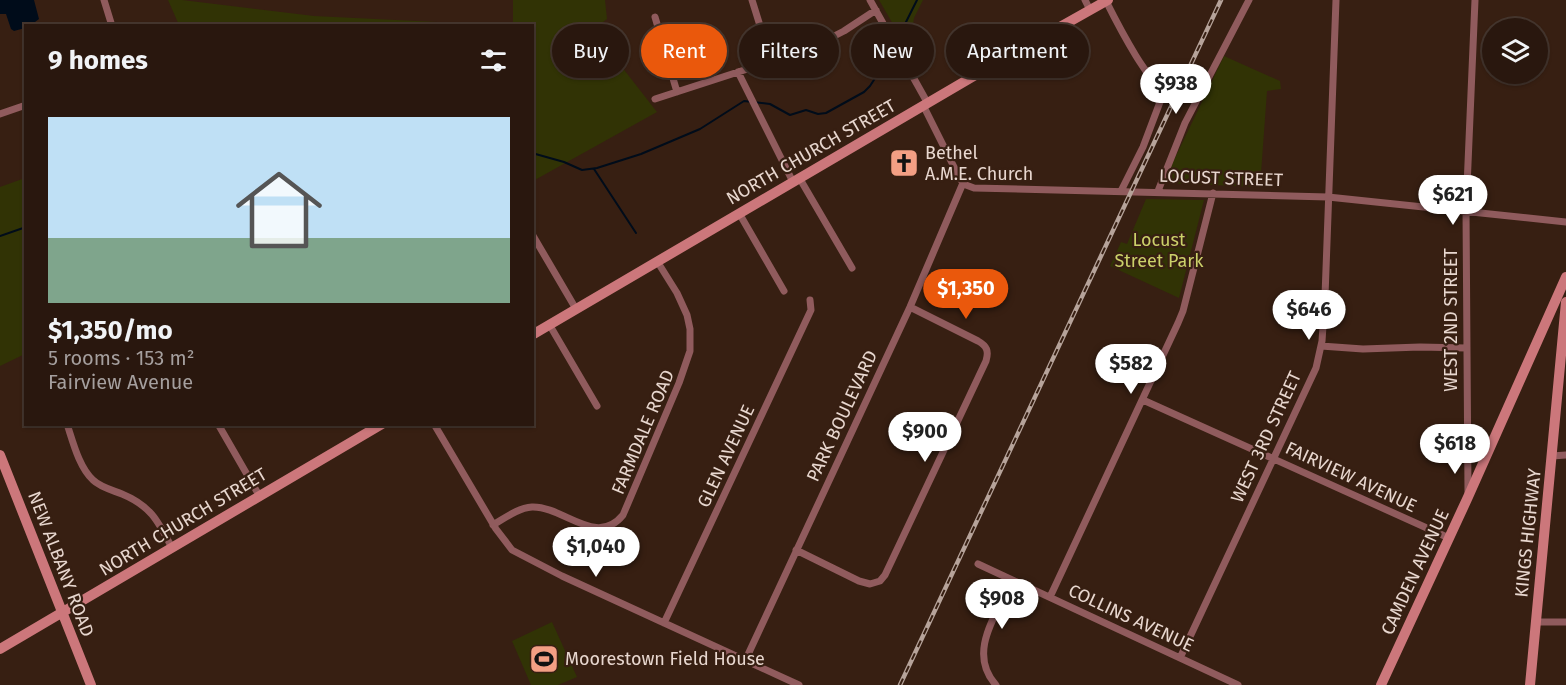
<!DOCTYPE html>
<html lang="en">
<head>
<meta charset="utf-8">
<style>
  body { margin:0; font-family:"Fira Sans",sans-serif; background:#312017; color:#f1f3f6; height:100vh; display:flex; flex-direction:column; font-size:22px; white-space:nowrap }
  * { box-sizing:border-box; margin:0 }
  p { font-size:20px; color:#a59f9e }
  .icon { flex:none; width:33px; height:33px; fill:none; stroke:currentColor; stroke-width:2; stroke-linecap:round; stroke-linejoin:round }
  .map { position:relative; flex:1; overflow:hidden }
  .sheet { position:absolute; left:24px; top:24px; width:510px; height:402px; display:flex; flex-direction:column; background:#29170e; border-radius:0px; box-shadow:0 2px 4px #0004,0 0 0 2px #45362e }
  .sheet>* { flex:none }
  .banner { position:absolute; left:552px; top:24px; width:570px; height:54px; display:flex; gap:12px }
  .fabs { position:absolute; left:1482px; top:18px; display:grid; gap:12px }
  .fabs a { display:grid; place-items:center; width:66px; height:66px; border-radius:50%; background:#29170e; box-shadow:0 2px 4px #0004,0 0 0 2px #45362e; font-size:30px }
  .price { position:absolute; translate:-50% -51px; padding:0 14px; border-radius:21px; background:#fff; color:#222; font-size:20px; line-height:39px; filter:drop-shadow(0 2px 3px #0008) }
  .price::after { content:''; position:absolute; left:50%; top:36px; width:18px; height:14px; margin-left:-9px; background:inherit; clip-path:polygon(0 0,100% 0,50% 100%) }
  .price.on { background:#ea580c; color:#fff }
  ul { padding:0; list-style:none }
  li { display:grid; align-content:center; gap:12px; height:318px; padding:0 24px }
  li+li { border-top:2px solid #45362e }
  li span { display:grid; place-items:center; height:186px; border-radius:0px; color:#555 }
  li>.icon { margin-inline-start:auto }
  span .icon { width:108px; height:108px; fill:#fffc; stroke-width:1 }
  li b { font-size:26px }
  h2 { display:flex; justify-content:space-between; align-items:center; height:72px; padding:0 24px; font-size:26px }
  .chip { padding:0 21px; border-radius:27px; background:#29170e; box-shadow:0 2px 4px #0004,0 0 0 2px #45362e; font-size:21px; line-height:54px }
  .chip.on { background:#ea580c; color:#fff }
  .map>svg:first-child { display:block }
  .green { fill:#313305 }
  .water { fill:#000c1a }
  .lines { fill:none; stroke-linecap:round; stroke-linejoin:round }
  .stream { stroke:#000c1a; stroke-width:2 }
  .street { stroke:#905b5d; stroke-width:7 }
  .secondary { stroke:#cc777b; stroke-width:10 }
  .rail-casing { stroke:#b6a39a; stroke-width:4.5 }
  .rail { stroke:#371f12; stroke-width:2; stroke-dasharray:7; stroke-linecap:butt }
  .labels { text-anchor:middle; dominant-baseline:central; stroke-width:4.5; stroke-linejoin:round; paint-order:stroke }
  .street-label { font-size:18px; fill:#e8d7cf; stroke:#371f12 }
  .poi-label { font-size:18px; fill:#e8d7cf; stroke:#371f12; text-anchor:start }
  .park-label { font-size:18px; fill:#ccd16a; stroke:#371f12 }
</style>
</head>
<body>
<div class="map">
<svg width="1566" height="685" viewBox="0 0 1566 685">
  <rect width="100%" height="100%" fill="#371f12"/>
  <!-- green -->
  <path class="green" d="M168 0H182L314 16 498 25H179Z
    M513 0H605L607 19 593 30 657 112 533 181 532 26 513 25Z
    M879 0H923L914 18 910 43 906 35 901 38Z
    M1224 56 1280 81 1281 89 1267 91 1260 187 1163 183Z
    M25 178V354L0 366V187Z
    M1146 199 1204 200 1179 298 1110 266 1121 242 1127 244Z
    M552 622 577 677 558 685H531L512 641Z"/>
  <!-- water -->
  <path class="water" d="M0 0H34L39 19 31 25 26 26 25 28 14 31 11 29 6 14H0Z"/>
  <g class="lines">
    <!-- stream -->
    <path class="stream" d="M901 32 917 0
      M532 153 564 162 582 170 597 168 641 154 700 129 744 101 770 104 790 115 806 110 818 114 826 113 864 92 870 86 890 55
      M594 169 636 233
      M0 236 26 227"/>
    <!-- street -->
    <path class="street" d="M104 0 112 26
      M752 0 771 61
      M870 0 927 102
      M1085 0 1090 10
      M1106 1C1115 19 1125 38 1136 56 1145 71 1158 85 1160 102L1143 147 1121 191
      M655 17 677 92
      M738 72 793 182
      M655 99 809 49 844 31 876 10
      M923 105 960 179 966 185 974 188 1328 197 1566 222
      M0 114 26 105
      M800 179 852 268
      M1158 191 1185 123 1249 0
      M739 213 784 291
      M532 234 576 309
      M549 324 597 406
      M1321 346 1363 349 1420 347 1466 348
      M1143 400 1449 538
      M67 424C73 442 79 467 93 480 100 487 112 490 122 494 151 506 158 521 172 548
      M218 424 260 497
      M434 424 496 529 512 550 562 576 799 685
      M1552 456 1566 455
      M1468 492 1466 210 1475 0
      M493 525C505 518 518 508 532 507 564 506 596 548 623 515L679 383 690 351V329L687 315 677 293 657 261
      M796 550 859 581 870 584 880 581 885 575 986 361C989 351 987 346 978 341L910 307
      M978 564 1238 685
      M1050 597 1178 323 1183 311 1213 193
      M1536 622H1566
      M664 623 811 310 810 300
      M1180 658 1316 368 1322 341 1325 296 1336 0
      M745 661 910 307 963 183
      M996 685C966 652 998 613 1012 580"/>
    <!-- secondary -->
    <path class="secondary" d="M532 335 996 63 1108 0
      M0 455 91 685
      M0 649 382 424
      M1381 685 1468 497 1566 277
      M1530 685 1566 302"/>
    <!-- rail casing -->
    <g class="rail-casing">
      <path id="rail" d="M900 685 1221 0"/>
    </g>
    <!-- rail -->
    <use href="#rail" class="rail"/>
  </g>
  <!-- icons -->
  <defs>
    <g id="church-square" transform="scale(1.5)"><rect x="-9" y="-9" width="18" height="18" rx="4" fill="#f39f84" stroke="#371f12"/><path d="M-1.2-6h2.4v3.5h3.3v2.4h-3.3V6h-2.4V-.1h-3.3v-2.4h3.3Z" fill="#111"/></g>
    <g id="stadium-square" transform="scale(1.5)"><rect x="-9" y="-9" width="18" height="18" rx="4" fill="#f39f84" stroke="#371f12"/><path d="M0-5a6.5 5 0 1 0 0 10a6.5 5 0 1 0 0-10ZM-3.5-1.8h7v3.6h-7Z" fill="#111"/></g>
  </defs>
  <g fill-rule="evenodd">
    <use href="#church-square" x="904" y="163"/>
    <use href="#stadium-square" x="544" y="659"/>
  </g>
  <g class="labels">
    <!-- street labels -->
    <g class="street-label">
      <text transform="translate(811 152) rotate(-30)">NORTH CHURCH STREET</text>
      <text transform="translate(1221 178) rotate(2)">LOCUST STREET</text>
      <text transform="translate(1451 320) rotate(-90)">WEST 2ND STREET</text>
      <text transform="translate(842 416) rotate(-65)">PARK BOULEVARD</text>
      <text transform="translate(643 432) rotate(-67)">FARMDALE ROAD</text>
      <text transform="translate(1266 437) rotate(-65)">WEST 3RD STREET</text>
      <text transform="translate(726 456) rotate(-65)">GLEN AVENUE</text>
      <text transform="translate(1351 477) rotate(25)">FAIRVIEW AVENUE</text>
      <text transform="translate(183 522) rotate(-31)">NORTH CHURCH STREET</text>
      <text transform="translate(1528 533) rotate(-84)">KINGS HIGHWAY</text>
      <text transform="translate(61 564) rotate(69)">NEW ALBANY ROAD</text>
      <text transform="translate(1415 572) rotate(-65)">CAMDEN AVENUE</text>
      <text transform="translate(1131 618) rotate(25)">COLLINS AVENUE</text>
    </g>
    <!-- poi labels -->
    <g class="poi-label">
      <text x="925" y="153">Bethel<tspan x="925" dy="21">A.M.E. Church</tspan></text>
      <text x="565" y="659">Moorestown Field House</text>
    </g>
    <!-- park labels -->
    <g class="park-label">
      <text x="1159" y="240">Locust<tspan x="1159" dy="21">Street Park</tspan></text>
    </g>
  </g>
</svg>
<div class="fabs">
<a><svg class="icon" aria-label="layers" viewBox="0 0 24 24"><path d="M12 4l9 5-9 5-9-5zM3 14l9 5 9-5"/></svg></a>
</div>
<b class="price" style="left:1176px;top:115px">$938</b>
<b class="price" style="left:1453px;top:226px">$621</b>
<b class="price on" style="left:966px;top:320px">$1,350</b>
<b class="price" style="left:1309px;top:341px">$646</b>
<b class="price" style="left:1131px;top:395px">$582</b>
<b class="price" style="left:925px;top:463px">$900</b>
<b class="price" style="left:1455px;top:475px">$618</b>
<b class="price" style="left:596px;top:578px">$1,040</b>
<b class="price" style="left:1002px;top:630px">$908</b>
<div class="banner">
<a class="chip">Buy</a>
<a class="chip on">Rent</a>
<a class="chip">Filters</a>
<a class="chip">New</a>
<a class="chip">Apartment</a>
</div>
<section class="sheet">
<h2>9 homes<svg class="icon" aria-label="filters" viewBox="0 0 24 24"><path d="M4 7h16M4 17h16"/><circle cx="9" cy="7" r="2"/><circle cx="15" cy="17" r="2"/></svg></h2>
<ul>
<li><span style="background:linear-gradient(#bfe0f5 65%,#7fa58c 0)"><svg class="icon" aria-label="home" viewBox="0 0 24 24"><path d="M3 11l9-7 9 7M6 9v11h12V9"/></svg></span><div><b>$1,350/mo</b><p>5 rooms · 153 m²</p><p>Fairview Avenue</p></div></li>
</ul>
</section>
</div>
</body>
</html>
